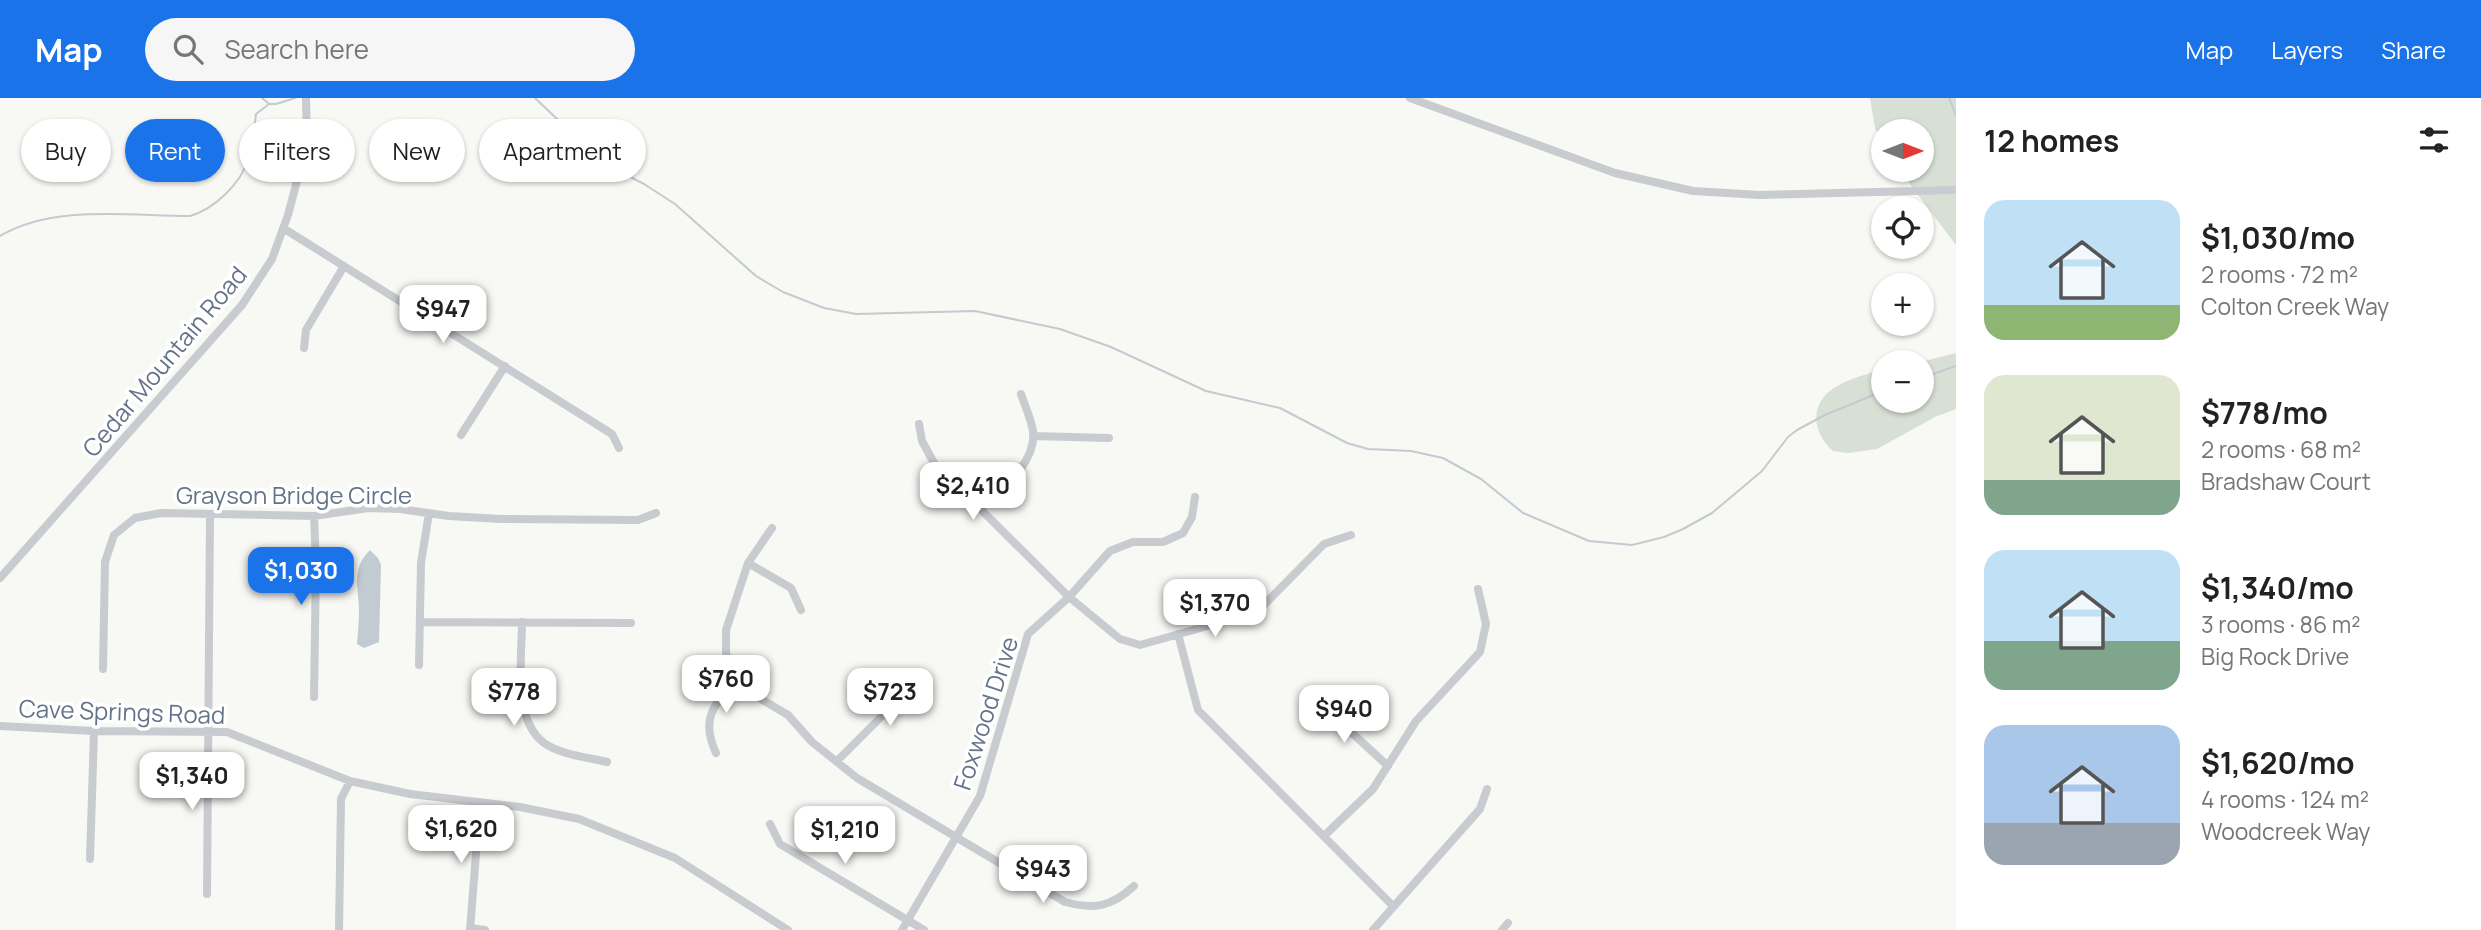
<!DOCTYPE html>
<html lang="en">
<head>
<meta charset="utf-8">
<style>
  body { margin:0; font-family:Manrope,sans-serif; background:#f6f6f6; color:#222; height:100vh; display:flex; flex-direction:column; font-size:26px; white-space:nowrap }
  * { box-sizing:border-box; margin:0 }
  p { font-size:23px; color:#767676 }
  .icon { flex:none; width:38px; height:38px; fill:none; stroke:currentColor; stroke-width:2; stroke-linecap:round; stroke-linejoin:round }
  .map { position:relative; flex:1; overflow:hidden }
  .drawer { display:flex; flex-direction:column; background:#fff; width:525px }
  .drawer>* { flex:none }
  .banner { position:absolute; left:21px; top:21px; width:665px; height:63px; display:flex; gap:14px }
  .needle { width:46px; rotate:90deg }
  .fabs { position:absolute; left:1871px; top:21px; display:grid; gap:14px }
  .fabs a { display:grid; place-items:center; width:63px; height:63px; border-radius:50%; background:#fff; box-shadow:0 2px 5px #0004; font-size:35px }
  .price { position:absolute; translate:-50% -60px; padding:0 16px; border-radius:14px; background:#fff; color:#222; font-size:23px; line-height:46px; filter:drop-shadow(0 2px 4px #0008) }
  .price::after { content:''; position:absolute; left:50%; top:42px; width:21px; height:16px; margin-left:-10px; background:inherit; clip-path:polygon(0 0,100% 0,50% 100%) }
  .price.active { background:#1a73e8; color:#fff }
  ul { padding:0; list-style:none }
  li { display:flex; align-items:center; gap:21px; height:175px; padding:0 28px }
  li span { display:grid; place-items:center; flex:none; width:196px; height:140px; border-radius:21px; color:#555 }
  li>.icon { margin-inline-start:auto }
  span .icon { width:84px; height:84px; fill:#fffc; stroke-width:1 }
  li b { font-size:30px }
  h2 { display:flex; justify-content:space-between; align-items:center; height:84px; padding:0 28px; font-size:30px }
  .pill { padding:0 24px; border-radius:32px; background:#fff; box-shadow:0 2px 5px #0004; font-size:24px; line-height:63px }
  .pill.active { background:#1a73e8; color:#fff }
  header { display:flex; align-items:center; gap:42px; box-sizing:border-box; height:98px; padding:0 35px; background:#1a73e8; color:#fff }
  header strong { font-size:33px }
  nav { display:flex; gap:38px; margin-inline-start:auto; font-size:24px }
  .search { width:490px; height:63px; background:#f6f6f6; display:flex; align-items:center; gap:18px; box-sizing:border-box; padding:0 24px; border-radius:38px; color:#767676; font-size:26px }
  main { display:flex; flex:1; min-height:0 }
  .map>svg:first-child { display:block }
  .green { fill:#d8e0d6 }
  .water { fill:#c1cbd1 }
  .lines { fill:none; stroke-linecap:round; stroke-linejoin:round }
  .stream { stroke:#c1cbd1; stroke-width:2 }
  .minor { stroke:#c8cbcf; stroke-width:8 }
  .labels { text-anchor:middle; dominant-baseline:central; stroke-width:7; stroke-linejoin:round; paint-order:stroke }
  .street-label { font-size:24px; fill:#657389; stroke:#fff }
</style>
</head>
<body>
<header>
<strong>Map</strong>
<div class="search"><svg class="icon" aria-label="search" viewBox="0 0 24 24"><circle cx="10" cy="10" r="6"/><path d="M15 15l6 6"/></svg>Search here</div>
<nav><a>Map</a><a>Layers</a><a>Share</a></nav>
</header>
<main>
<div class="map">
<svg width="1956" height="832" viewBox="0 0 1956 832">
  <rect width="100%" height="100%" fill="#f8f8f5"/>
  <!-- green -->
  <path class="green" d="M1870 0H1956V147L1899 72H1922V33H1883V44L1875 30Z
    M1956 255V311L1935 319 1877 351 1848 355 1833 353C1809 331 1810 301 1841 286 1854 279 1869 276 1883 271V303H1922L1921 264Z"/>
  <!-- water -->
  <path class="water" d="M370 452 378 460 381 467 379 544 364 550 357 546C358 534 359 523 359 511 358 488 351 471 370 452Z"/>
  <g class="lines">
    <!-- stream -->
    <path class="stream" d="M262 0 268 5
      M535 0 594 56 611 69 644 86 675 106 756 178 783 194 824 210 856 216 975 213 1060 231 1111 249 1206 293 1280 310 1347 345 1368 351 1411 353 1443 360 1481 381 1523 415 1589 443 1632 447 1664 439 1683 431 1712 415 1762 373 1788 339 1797 332 1825 317 1883 293
      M1949 0 1956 17
      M0 138C53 106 130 118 190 118 214 111 241 86 248 61 253 47 254 31 256 16L269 6H276L295 0
      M1922 280 1956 268"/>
    <!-- minor -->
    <path class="minor" d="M1410 0 1615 75 1693 93 1760 97 1956 92
      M283 130 612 336 619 350
      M304 250 306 232 344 168
      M919 326 922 343 934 365 1069 499 1120 541 1140 547 1257 514 1324 446 1351 437
      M461 337 505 268
      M1033 338 1109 340
      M980 411C1001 392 1037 365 1033 333 1031 321 1025 308 1021 296
      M314 418 316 467 314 599
      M772 430 748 465 726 532V555L734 578 749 594 788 617 812 644 857 680 1065 804C1094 812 1111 809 1134 788
      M748 465 791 490 801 512
      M0 480 242 207 272 161 288 117 307 45 306 0
      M420 524 631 525
      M522 524C522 560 512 621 544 645 561 657 587 659 607 664
      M1178 536 1198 612 1393 808
      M419 567 421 465 429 415
      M103 571 105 464 114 437 135 420 161 415 314 418 368 410 400 411 449 418 501 421 638 422 656 415
      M1331 603 1340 624 1388 668
      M0 628 94 633 227 634 350 683 410 696 520 709 579 721 675 760 788 832
      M716 655C700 620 714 607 737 581
      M837 663 904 596 913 575
      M770 726 780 746 924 832
      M1324 738 1373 691 1416 623 1480 554 1486 526 1478 491
      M90 761 94 633
      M207 796 210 418
      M470 830 485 832
      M339 832 341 701 350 683
      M470 832 480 705
      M902 832 980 698 1028 536 1069 499 1110 453 1133 444H1163L1183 435 1192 419 1195 399
      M1373 832 1480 711 1487 691
      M1502 832 1508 825"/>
  </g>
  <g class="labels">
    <!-- street labels -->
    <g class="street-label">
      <text transform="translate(164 263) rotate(-50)">Cedar Mountain Road</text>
      <text x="294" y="396">Grayson Bridge Circle</text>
      <text transform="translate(122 613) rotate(2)">Cave Springs Road</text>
      <text transform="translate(985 615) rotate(-72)">Foxwood Drive</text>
    </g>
  </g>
</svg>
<div class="fabs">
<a><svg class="needle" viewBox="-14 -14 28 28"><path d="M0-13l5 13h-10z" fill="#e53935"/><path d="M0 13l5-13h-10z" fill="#767676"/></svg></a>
<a><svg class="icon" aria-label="locate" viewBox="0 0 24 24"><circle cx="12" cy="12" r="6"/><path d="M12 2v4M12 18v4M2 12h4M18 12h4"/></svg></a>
<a>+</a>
<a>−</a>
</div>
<b class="price" style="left:443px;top:247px">$947</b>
<b class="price" style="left:973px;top:424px">$2,410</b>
<b class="price active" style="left:301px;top:509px">$1,030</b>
<b class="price" style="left:1215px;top:541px">$1,370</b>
<b class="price" style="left:726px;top:617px">$760</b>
<b class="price" style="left:514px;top:630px">$778</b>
<b class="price" style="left:890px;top:630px">$723</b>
<b class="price" style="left:1344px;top:647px">$940</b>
<b class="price" style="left:192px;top:714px">$1,340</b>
<b class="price" style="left:461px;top:767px">$1,620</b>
<b class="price" style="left:845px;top:768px">$1,210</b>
<b class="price" style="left:1043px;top:807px">$943</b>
<div class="banner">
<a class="pill">Buy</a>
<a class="pill active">Rent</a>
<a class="pill">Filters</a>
<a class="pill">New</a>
<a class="pill">Apartment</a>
</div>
</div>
<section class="drawer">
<h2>12 homes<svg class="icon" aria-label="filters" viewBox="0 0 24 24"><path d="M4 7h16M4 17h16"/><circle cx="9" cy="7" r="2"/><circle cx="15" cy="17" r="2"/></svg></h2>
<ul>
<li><span style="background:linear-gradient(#bfe0f5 75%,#8fb573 0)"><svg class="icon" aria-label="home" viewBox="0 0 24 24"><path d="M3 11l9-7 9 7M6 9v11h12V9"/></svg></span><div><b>$1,030/mo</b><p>2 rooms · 72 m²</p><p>Colton Creek Way</p></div></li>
<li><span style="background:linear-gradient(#dfe7d0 75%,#7fa58c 0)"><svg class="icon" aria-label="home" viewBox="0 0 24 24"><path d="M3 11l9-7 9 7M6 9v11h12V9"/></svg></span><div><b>$778/mo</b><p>2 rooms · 68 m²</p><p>Bradshaw Court</p></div></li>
<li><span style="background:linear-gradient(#bfe0f5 65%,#7fa58c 0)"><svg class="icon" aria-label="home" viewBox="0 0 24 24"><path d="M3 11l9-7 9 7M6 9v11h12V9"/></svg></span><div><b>$1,340/mo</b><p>3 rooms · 86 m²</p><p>Big Rock Drive</p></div></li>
<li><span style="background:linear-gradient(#a9c7e8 70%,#9aa5b1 0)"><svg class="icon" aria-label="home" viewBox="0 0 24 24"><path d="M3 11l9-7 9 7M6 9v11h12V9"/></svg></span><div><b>$1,620/mo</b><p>4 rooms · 124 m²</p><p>Woodcreek Way</p></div></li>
</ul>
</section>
</main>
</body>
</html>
